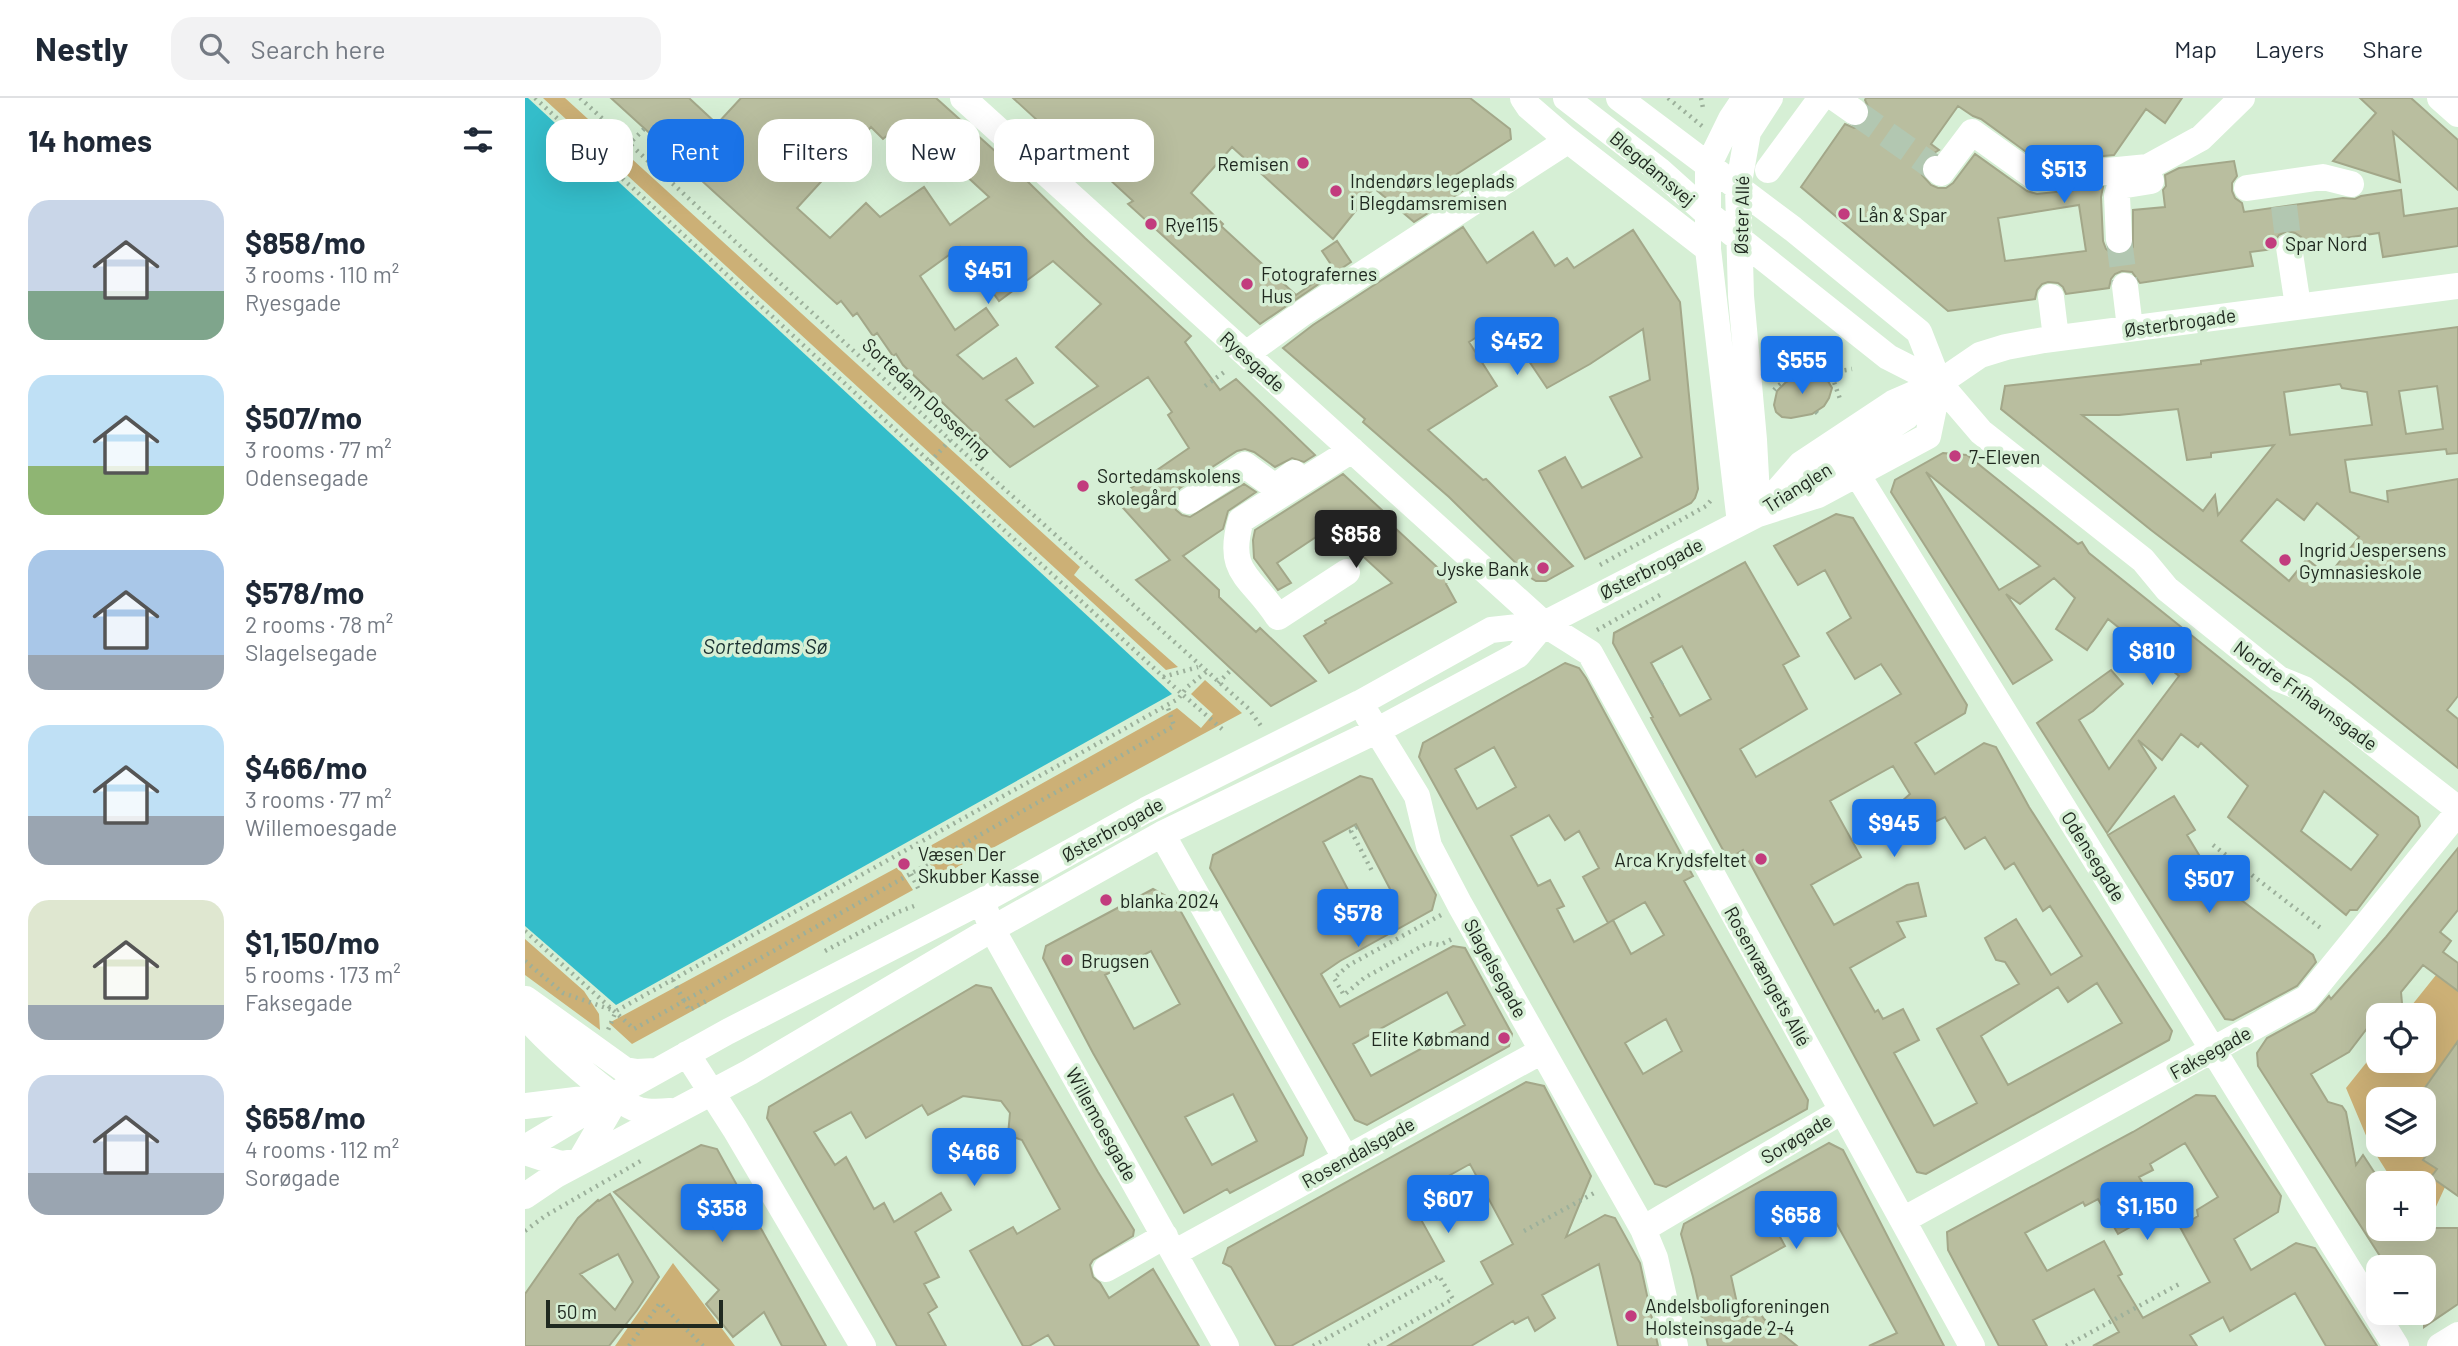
<!DOCTYPE html>
<html lang="en">
<head>
<meta charset="utf-8">
<style>
  body { margin:0; font-family:Barlow,sans-serif; background:#f2f2f3; color:#1f2937; height:100vh; display:flex; flex-direction:column; font-size:26px; white-space:nowrap }
  * { box-sizing:border-box; margin:0 }
  p { font-size:23px; color:#747a83 }
  .icon { flex:none; width:38px; height:38px; fill:none; stroke:currentColor; stroke-width:2; stroke-linecap:round; stroke-linejoin:round }
  .map { position:relative; flex:1; overflow:hidden }
  .side { display:flex; flex-direction:column; background:#fff; width:525px }
  .side>* { flex:none }
  .guide { position:absolute; left:21px; top:21px; width:665px; height:63px; display:flex; gap:14px }
  .controls { position:absolute; left:1841px; top:905px; display:grid; gap:14px }
  .controls a { display:grid; place-items:center; width:70px; height:70px; border-radius:14px; background:#fff; box-shadow:0 7px 28px #0002; font-size:35px }
  .scale { position:absolute; left:21px; bottom:18px; width:177px; box-sizing:border-box; padding-left:7px; border:4px solid #202920; border-top:0; font-size:19px; line-height:24px; white-space:nowrap; color:#202920; -webkit-text-stroke:5px #d6efd5; paint-order:stroke }
  .price { position:absolute; translate:-50% -60px; padding:0 16px; border-radius:7px; background:#1a73e8; color:#fff; font-size:23px; line-height:46px; filter:drop-shadow(0 2px 4px #0008) }
  .price::after { content:''; position:absolute; left:50%; top:42px; width:21px; height:16px; margin-left:-10px; background:inherit; clip-path:polygon(0 0,100% 0,50% 100%) }
  .price.selected { background:#222; color:#fff }
  ul { padding:0; list-style:none }
  li { display:flex; align-items:center; gap:21px; height:175px; padding:0 28px }
  li span { display:grid; place-items:center; flex:none; width:196px; height:140px; border-radius:21px; color:#555 }
  li>.icon { margin-inline-start:auto }
  span .icon { width:84px; height:84px; fill:#fffc; stroke-width:1 }
  li b { font-size:30px }
  h2 { display:flex; justify-content:space-between; align-items:center; height:84px; padding:0 28px; font-size:30px }
  .tag { padding:0 24px; border-radius:21px; background:#fff; box-shadow:0 7px 28px #0002; font-size:24px; line-height:63px }
  .tag.selected { background:#1a73e8; color:#fff }
  header { display:flex; align-items:center; gap:42px; box-sizing:border-box; height:98px; padding:0 35px; background:#fff; border-bottom:2px solid #e0e1e3 }
  header strong { font-size:33px }
  nav { display:flex; gap:38px; margin-inline-start:auto; font-size:24px }
  .search { width:490px; height:63px; background:#f2f2f3; display:flex; align-items:center; gap:18px; box-sizing:border-box; padding:0 24px; border-radius:21px; color:#747a83; font-size:26px }
  main { display:flex; flex:1; min-height:0 }
  .map>svg:first-child { display:block }
  .green { fill:#ccb076 }
  .water { fill:#34bdca }
  .building { fill:#b9be9f; stroke:#a3a789; stroke-width:2; fill-rule:evenodd }
  .lines { fill:none; stroke-linecap:round; stroke-linejoin:round }
  .minor-tunnel { stroke:#b2c7b1; stroke-width:26; stroke-dasharray:26 13; stroke-linecap:butt }
  .path { stroke:#9cb09b; stroke-width:4.5; stroke-dasharray:2 5; stroke-linecap:butt }
  .minor { stroke:#fff; stroke-width:26 }
  .poi-dot { fill:#c23c7e; stroke:#d6efd5; stroke-width:2.5 }
  .labels { text-anchor:middle; dominant-baseline:central; stroke-width:7; stroke-linejoin:round; paint-order:stroke }
  .poi-label { font-size:19px; fill:#202920; stroke:#d6efd5; text-anchor:start }
  .street-label { font-size:19px; fill:#202920; stroke:#d6efd5 }
  .water-label { font-size:21px; font-style:italic; fill:#192f31; stroke:#d6efd5 }
</style>
</head>
<body>
<header>
<strong>Nestly</strong>
<div class="search"><svg class="icon" aria-label="search" viewBox="0 0 24 24"><circle cx="10" cy="10" r="6"/><path d="M15 15l6 6"/></svg>Search here</div>
<nav><a>Map</a><a>Layers</a><a>Share</a></nav>
</header>
<main>
<section class="side">
<h2>14 homes<svg class="icon" aria-label="filters" viewBox="0 0 24 24"><path d="M4 7h16M4 17h16"/><circle cx="9" cy="7" r="2"/><circle cx="15" cy="17" r="2"/></svg></h2>
<ul>
<li><span style="background:linear-gradient(#c9d6e8 65%,#7fa58c 0)"><svg class="icon" aria-label="home" viewBox="0 0 24 24"><path d="M3 11l9-7 9 7M6 9v11h12V9"/></svg></span><div><b>$858/mo</b><p>3 rooms · 110 m²</p><p>Ryesgade</p></div></li>
<li><span style="background:linear-gradient(#bfe0f5 65%,#8fb573 0)"><svg class="icon" aria-label="home" viewBox="0 0 24 24"><path d="M3 11l9-7 9 7M6 9v11h12V9"/></svg></span><div><b>$507/mo</b><p>3 rooms · 77 m²</p><p>Odensegade</p></div></li>
<li><span style="background:linear-gradient(#a9c7e8 75%,#9aa5b1 0)"><svg class="icon" aria-label="home" viewBox="0 0 24 24"><path d="M3 11l9-7 9 7M6 9v11h12V9"/></svg></span><div><b>$578/mo</b><p>2 rooms · 78 m²</p><p>Slagelsegade</p></div></li>
<li><span style="background:linear-gradient(#bfe0f5 65%,#9aa5b1 0)"><svg class="icon" aria-label="home" viewBox="0 0 24 24"><path d="M3 11l9-7 9 7M6 9v11h12V9"/></svg></span><div><b>$466/mo</b><p>3 rooms · 77 m²</p><p>Willemoesgade</p></div></li>
<li><span style="background:linear-gradient(#dfe7d0 75%,#9aa5b1 0)"><svg class="icon" aria-label="home" viewBox="0 0 24 24"><path d="M3 11l9-7 9 7M6 9v11h12V9"/></svg></span><div><b>$1,150/mo</b><p>5 rooms · 173 m²</p><p>Faksegade</p></div></li>
<li><span style="background:linear-gradient(#c9d6e8 70%,#9aa5b1 0)"><svg class="icon" aria-label="home" viewBox="0 0 24 24"><path d="M3 11l9-7 9 7M6 9v11h12V9"/></svg></span><div><b>$658/mo</b><p>4 rooms · 112 m²</p><p>Sorøgade</p></div></li>
</ul>
</section>
<div class="map">
<svg width="1933" height="1248" viewBox="0 0 1933 1248">
  <rect width="100%" height="100%" fill="#d6efd5"/>
  <!-- green -->
  <path class="green" d="M18 0H40L555 469 549 477 653 569 641 572Z
    M680 582 717 615 414 779 396 753 652 610 676 630 688 616 666 596Z
    M373 769 388 792 107 946 84 925Z
    M0 841 59 893 74 916 75 932 0 877Z
    M1911 877 1933 893V944L1891 1001H1853V1046L1892 1047 1903 1055 1899 1062 1912 1071 1907 1079 1920 1089 1899 1135V1085H1869L1845 1047 1821 990 1853 950V962H1899V917H1879Z
    M148 1165 210 1248H90Z"/>
  <!-- water -->
  <path class="water" d="M0 0H3L647 596 91 907 0 828Z"/>
  <!-- building -->
  <path class="building" d="M86 0H164L192 26 216 0H411L491 72 560 140 666 238 660 244 695 292 711 281 790 357 779 364 767 360 750 369 729 354 720 351 712 353 655 390 650 395 648 403 651 412 657 417 665 419 719 386 731 394 703 413 698 431 658 458 694 492V499L731 534 735 530 791 583 746 608 611 482 645 462 590 401 664 350 643 317 647 314 623 279 485 369 378 267 371 256 368 258 352 235 348 238 332 215 328 218 316 203 312 206ZM346 29 358 41 372 29 400 55 386 67 402 83 423 61 464 99 425 127 399 89 355 119 341 105 305 140 272 110ZM435 149 474 203 528 163 576 206 531 249 573 288 509 329 481 302 508 285 491 260 458 281 432 257 473 227 461 210 430 232 395 178Z
    M488 0H945L985 31 986 41 929 78 939 92 889 124 849 90 808 141 707 49 666 95 698 126 696 128 771 197 809 171 797 153 812 143 826 164 735 226 603 106 608 103 543 43 538 46Z
    M1341 0H1657L1640 25 1621 11 1589 57 1515 64 1456 21 1448 18 1433 8 1406 46 1414 52 1398 62 1395 69 1397 77 1406 87 1413 90H1421L1428 85 1450 56 1502 93 1512 96 1578 89 1576 99 1578 143 1581 151 1587 156 1594 158 1602 156 1608 149V112L1640 109 1638 92 1641 88 1640 77 1654 70 1709 63 1712 78 1707 85V93L1710 100 1717 105 1719 114 1818 100 1830 101 1836 98 1876 92 1879 118 1933 110V148L1858 159 1854 135 1779 146 1776 139 1770 135 1762 133 1754 137 1749 144 1748 151 1725 154 1728 168 1615 185 1607 174 1597 173 1590 176 1586 181 1584 190 1541 196 1538 189 1533 185 1523 184 1517 186 1512 192 1510 201 1423 213 1276 89 1320 26 1329 30 1337 28 1342 24 1346 15 1340 2ZM1554 107 1561 153 1480 163 1473 120Z
    M1835 0H1886L1933 42V92L1868 34 1875 84 1808 63 1851 15Z
    M938 129 962 165 1008 134 1030 168 1042 160 1049 170 1108 132 1155 204 1173 391 1170 400 1166 405 1060 461 1014 373 1040 359 1057 390 1117 359 1085 299 1125 282 1118 231 1065 266 1022 290 977 223 944 244 972 288 903 332 958 382 961 381 1048 468 1021 483H1011L1006 480 924 399 838 324 840 321 758 250 788 227Z
    M1933 229V355L1922 356 1921 351 1820 362 1825 394 1863 404 1862 393 1933 381V598L1922 612 1933 621V670L1824 583 1626 432 1476 311 1480 288 1676 266V263ZM1815 286 1817 290 1842 294 1847 327 1765 337 1759 294ZM1912 288 1918 331 1881 336 1874 293ZM1653 311 1662 362 1686 359V355L1749 347 1693 417 1690 397 1678 413 1557 317H1594ZM1752 401 1779 422 1792 405 1834 439 1803 478 1782 461 1764 483 1716 443Z
    M1280 276 1300 278 1307 290 1304 300 1299 308 1287 316 1266 320 1257 319 1251 314 1249 307 1252 293 1261 284Z
    M1418 355 1442 357 1553 446 1557 444 1564 455 1893 719 1895 728 1832 812H1825L1821 817 1703 719 1723 688 1676 645 1673 649 1656 636 1637 662 1613 642 1631 670 1582 735 1512 625 1586 572 1598 586 1568 613 1554 622 1584 671 1654 578 1583 521 1562 552 1531 531 1550 500 1529 480 1495 506 1481 496 1527 562 1488 586 1366 394 1370 382ZM1401 374 1515 468 1474 492ZM1799 693 1853 737 1826 772 1776 733Z
    M818 376 858 413 855 416 925 481 921 486 931 504 804 575 779 538 801 525 800 523 867 485 806 429 752 465 766 485 753 492 729 460 728 442 730 432Z
    M1311 416 1328 420 1442 607 1440 615 1390 645 1410 676 1459 645 1471 649 1504 709 1647 933 1644 942 1401 1076 1392 1074 1218 752 1203 761 1126 620 1128 619 1088 545 1089 535 1220 464 1274 558 1258 567 1282 611 1215 651 1231 679 1376 596 1356 566 1330 581 1302 535 1326 520 1300 472 1273 487 1249 448ZM1157 548 1186 601 1155 618 1126 565ZM1368 668 1385 696 1377 703 1384 736 1420 719 1440 751 1460 739 1480 771 1489 765 1518 813 1525 808 1557 858 1526 877 1491 821 1460 840 1471 862 1480 864 1494 886 1412 931 1452 1005 1409 1028 1369 955 1394 942 1378 911 1358 921 1353 912 1350 914 1325 870 1380 839 1372 824 1401 818 1393 785 1382 787 1309 827 1286 787 1336 759 1305 703ZM1572 885 1597 925 1483 987 1456 938 1533 889 1543 904Z
    M1040 565 1054 570 1061 580 1168 778 1159 783 1283 1002 1282 1011 1141 1089 1130 1086 894 659 898 645ZM969 649 991 689 952 711 930 671ZM1024 717 1040 742 1054 733 1074 770 1058 779 1083 825 1049 844 1032 811 1039 808 1025 782 1013 788 986 738ZM1120 804 1139 837 1106 856 1088 822 1083 825ZM1141 921 1157 953 1118 976 1100 945Z
    M835 678 847 681 911 797 907 812 815 863 796 876 815 909 928 848 940 850 987 936 984 948 842 1027 830 1022 685 770 688 757ZM831 726 865 791 833 811 798 744ZM922 894 940 927 846 978 828 946Z
    M1649 698 1670 732 1662 737 1691 785 1699 780 1719 796 1715 801 1788 857 1791 864 1772 888 1708 922 1700 921 1583 737Z
    M1933 750V812L1915 834 1926 843 1918 854 1933 865V893L1898 867 1876 894 1877 905 1872 911 1853 916 1824 954 1786 976 1803 1004 1817 1008 1821 1014 1831 1067 1838 1057 1853 1080V1130H1933V1206L1899 1229V1169H1862L1733 968 1732 955 1742 940 1790 914 1804 898 1806 901 1861 839Z
    M628 791 650 803 782 1040 778 1057 705 1095 702 1091 659 1115 568 955 518 860 521 848ZM626 853 655 906 609 931 580 877ZM708 996 732 1043 687 1067 660 1019Z
    M451 887 466 890 573 1074 609 1132 608 1138 568 1162 565 1167 568 1179 575 1185 584 1200 628 1171 674 1248H530L523 1237 504 1248H498L445 1153 488 1129 492 1136 535 1111 497 1042 483 1037 485 1015 476 1003 438 998 403 1017 397 1007 341 1040 326 1014 289 1034 310 1067 321 1059 349 1111 359 1105 369 1124 416 1095 426 1112 390 1134 414 1179 399 1186 412 1209 403 1215 421 1248H372L242 1020 244 1009Z
    M1933 943V1098L1906 1079 1912 1071 1898 1062 1903 1055 1899 1052V991Z
    M1001 984 1019 988 1066 1078 1041 1139 1080 1117 1090 1120 1115 1165 1133 1248H1093L1074 1166 1017 1197 1030 1220 1010 1233 1003 1219 990 1226 988 1223 946 1248H863L968 1186 956 1164 988 1146 945 1066 884 1100 919 1163 766 1248H751L706 1169 698 1165 703 1150Z
    M1671 997 1690 998 1756 1098 1753 1114 1709 1141 1726 1172 1771 1145 1790 1150 1852 1248H1801L1770 1195 1705 1233 1698 1219 1665 1237 1672 1248H1568L1594 1234 1569 1191 1508 1222 1522 1248H1474L1423 1152 1422 1134 1608 1034ZM1660 1045 1693 1099 1672 1112 1673 1118 1655 1129 1685 1184 1618 1220 1593 1178 1597 1176 1579 1143 1522 1173 1500 1135 1558 1104 1560 1108 1573 1101 1593 1136 1634 1113 1614 1079 1628 1072 1625 1066Z
    M1304 1045 1318 1052 1419 1248H1344L1372 1235 1297 1099 1248 1126 1260 1148 1206 1178 1215 1219 1235 1215 1239 1221 1272 1248H1183L1168 1179 1156 1136 1159 1126Z
    M176 1047 192 1051 301 1248H257L239 1214 208 1239 181 1206 194 1192 89 1094Z
    M85 1096 134 1179 112 1212 84 1248H0V1196L53 1120 73 1102 74 1103ZM93 1156 108 1184 90 1212 55 1176Z"/>
  <g class="lines">
    <!-- minor-tunnel -->
    <path class="minor-tunnel" d="M1330 14 1411 71
      M1759 108 1764 149
      M1594 142 1600 188"/>
    <!-- path -->
    <path class="path" d="M10 0 657 596 653 601 91 913 83 932
      M55 0 425 342 724 611 736 628
      M1143 0 1177 28
      M1176 0 1178 10
      M83 67 119 31
      M1290 276 1291 272 1303 275 1309 284 1315 301
      M1300 278 1303 275 1327 271
      M680 288 702 272
      M1249 292C1259 281 1276 272 1291 272
      M1291 314 1293 316
      M405 364 425 342
      M1075 467 1181 408 1188 400
      M1072 532 1135 497
      M681 574 661 590 657 596 697 631
      M638 579 673 569
      M693 585 706 572
      M1136 585 1141 582
      M832 729 826 733 847 773
      M1688 747 1797 831
      M386 776 395 794
      M916 817 824 867 809 880 819 897 839 880 903 845 915 847 929 840
      M0 833 109 931 159 903 164 912 185 901
      M300 853 373 814 389 808
      M0 863 38 895 90 913
      M148 882 159 903 649 628 642 607
      M0 1133 20 1118 119 1061
      M999 1133 1071 1094
      M104 1248 135 1205 178 1248
      M788 1248 914 1178 928 1201 843 1248
      M1541 1248 1656 1185"/>
    <!-- minor -->
    <path class="minor" d="M438 0 1019 526 1065 555 1447 1248
      M998 0 1004 9 1040 40 1183 151
      M1041 0 1134 72 1183 116 1363 259 1414 285
      M1094 0 1268 131 1394 234 1414 285 1456 334 1618 462 1642 491 1754 581 1779 591 1933 711
      M1310 0 1330 14
      M1915 0 1933 16
      M1411 71 1416 75 1447 34 1511 80 1623 69 1676 40 1717 0
      M1243 72 1296 0
      M1722 90 1798 79 1826 86
      M1594 142 1592 98 1595 88 1626 83
      M1764 149 1773 208
      M1600 188 1605 230
      M1526 199 1531 240
      M721 256 779 214 1036 47 1040 40
      M1332 376 1871 1248
      M1270 392 1381 319 1406 294
      M664 403 720 367 750 389 769 375
      M1234 414 1276 366 1368 305 1414 285 1455 257 1481 249 1519 242 1933 188
      M1233 416 1229 342 1216 198 1213 90 1223 34 1245 0
      M1215 425 1183 151V68L1206 21 1220 0
      M822 474 753 519C727 478 700 476 716 422L827 352
      M843 618 892 698 904 748 935 807 1118 1131 1130 1160 1150 1248
      M637 736 821 1061
      M461 814 467 831 701 1248
      M1 901 100 972 112 974 131 973
      M0 918C21 942 86 1003 114 1012 125 1015 135 1014 146 1013
      M162 956 210 1031 338 1248
      M0 1008 75 999
      M0 1050 87 998 202 934 457 803 621 712 835 605 966 532 1019 526 1233 416 1293 397 1403 338 1414 285
      M0 1054 36 1066 55 1063 84 1013 87 998
      M0 1098 31 1077 225 974 467 831 637 736 853 632 993 557 1019 526
      M1378 1122 1782 900 1933 714
      M1118 1131 1317 1013
      M649 1155 1017 953
      M581 1171 640 1138
      M1915 1248 1933 1237"/>
  </g>
  <!-- markers -->
  <g class="poi-dot">
    <circle cx="778" cy="65" r="7"/>
    <circle cx="811" cy="93" r="7"/>
    <circle cx="1319" cy="116" r="7"/>
    <circle cx="626" cy="126" r="7"/>
    <circle cx="1746" cy="145" r="7"/>
    <circle cx="722" cy="186" r="7"/>
    <circle cx="1430" cy="358" r="7"/>
    <circle cx="558" cy="388" r="7"/>
    <circle cx="1760" cy="462" r="7"/>
    <circle cx="1018" cy="470" r="7"/>
    <circle cx="1236" cy="761" r="7"/>
    <circle cx="379" cy="766" r="7"/>
    <circle cx="581" cy="802" r="7"/>
    <circle cx="542" cy="862" r="7"/>
    <circle cx="979" cy="940" r="7"/>
    <circle cx="1106" cy="1218" r="7"/>
  </g>
  <g class="labels">
    <!-- poi labels -->
    <g class="poi-label">
      <text x="764" y="65" text-anchor="end">Remisen</text>
      <text x="825" y="82">Indendørs legeplads<tspan x="825" dy="22">i Blegdamsremisen</tspan></text>
      <text x="1333" y="116">Lån &amp; Spar</text>
      <text x="640" y="126">Rye115</text>
      <text x="1760" y="145">Spar Nord</text>
      <text x="736" y="175">Fotografernes<tspan x="736" dy="22">Hus</tspan></text>
      <text x="1444" y="358">7-Eleven</text>
      <text x="572" y="377">Sortedamskolens<tspan x="572" dy="22">skolegård</tspan></text>
      <text x="1774" y="451">Ingrid Jespersens<tspan x="1774" dy="22">Gymnasieskole</tspan></text>
      <text x="1004" y="470" text-anchor="end">Jyske Bank</text>
      <text x="393" y="755">Væsen Der<tspan x="393" dy="22">Skubber Kasse</tspan></text>
      <text x="1222" y="761" text-anchor="end">Arca Krydsfeltet</text>
      <text x="595" y="802">blanka 2024</text>
      <text x="556" y="862">Brugsen</text>
      <text x="965" y="940" text-anchor="end">Elite Købmand</text>
      <text x="1120" y="1207">Andelsboligforeningen<tspan x="1120" dy="22">Holsteinsgade 2-4</tspan></text>
    </g>
    <!-- street labels -->
    <g class="street-label">
      <text transform="translate(1128 70) rotate(40)">Blegdamsvej</text>
      <text transform="translate(1216 117) rotate(-89)">Øster Allé</text>
      <text transform="translate(1655 224) rotate(-8)">Østerbrogade</text>
      <text transform="translate(728 263) rotate(42)">Ryesgade</text>
      <text transform="translate(402 300) rotate(43)">Sortedam Dossering</text>
      <text transform="translate(1272 389) rotate(-32)">Trianglen</text>
      <text transform="translate(1126 470) rotate(-27)">Østerbrogade</text>
      <text transform="translate(1781 597) rotate(36)">Nordre Frihavnsgade</text>
      <text transform="translate(587 731) rotate(-29)">Østerbrogade</text>
      <text transform="translate(1569 758) rotate(58)">Odensegade</text>
      <text transform="translate(971 870) rotate(61)">Slagelsegade</text>
      <text transform="translate(1243 878) rotate(61)">Rosenvængets Allé</text>
      <text transform="translate(1685 954) rotate(-29)">Faksegade</text>
      <text transform="translate(577 1026) rotate(61)">Willemoesgade</text>
      <text transform="translate(1271 1040) rotate(-31)">Sorøgade</text>
      <text transform="translate(833 1054) rotate(-29)">Rosendalsgade</text>
    </g>
    <!-- water labels -->
    <g class="water-label">
      <text x="240" y="547">Sortedams Sø</text>
    </g>
  </g>
</svg>
<div class="controls">
<a><svg class="icon" aria-label="locate" viewBox="0 0 24 24"><circle cx="12" cy="12" r="6"/><path d="M12 2v4M12 18v4M2 12h4M18 12h4"/></svg></a>
<a><svg class="icon" aria-label="layers" viewBox="0 0 24 24"><path d="M12 4l9 5-9 5-9-5zM3 14l9 5 9-5"/></svg></a>
<a>+</a>
<a>−</a>
</div>
<div class="scale">50 m</div>
<b class="price" style="left:1539px;top:107px">$513</b>
<b class="price" style="left:463px;top:208px">$451</b>
<b class="price" style="left:992px;top:279px">$452</b>
<b class="price" style="left:1277px;top:298px">$555</b>
<b class="price selected" style="left:831px;top:472px">$858</b>
<b class="price" style="left:1627px;top:589px">$810</b>
<b class="price" style="left:1369px;top:761px">$945</b>
<b class="price" style="left:1684px;top:817px">$507</b>
<b class="price" style="left:833px;top:851px">$578</b>
<b class="price" style="left:449px;top:1090px">$466</b>
<b class="price" style="left:923px;top:1137px">$607</b>
<b class="price" style="left:1622px;top:1144px">$1,150</b>
<b class="price" style="left:197px;top:1146px">$358</b>
<b class="price" style="left:1271px;top:1153px">$658</b>
<div class="guide">
<a class="tag">Buy</a>
<a class="tag selected">Rent</a>
<a class="tag">Filters</a>
<a class="tag">New</a>
<a class="tag">Apartment</a>
</div>
</div>
</main>
</body>
</html>
